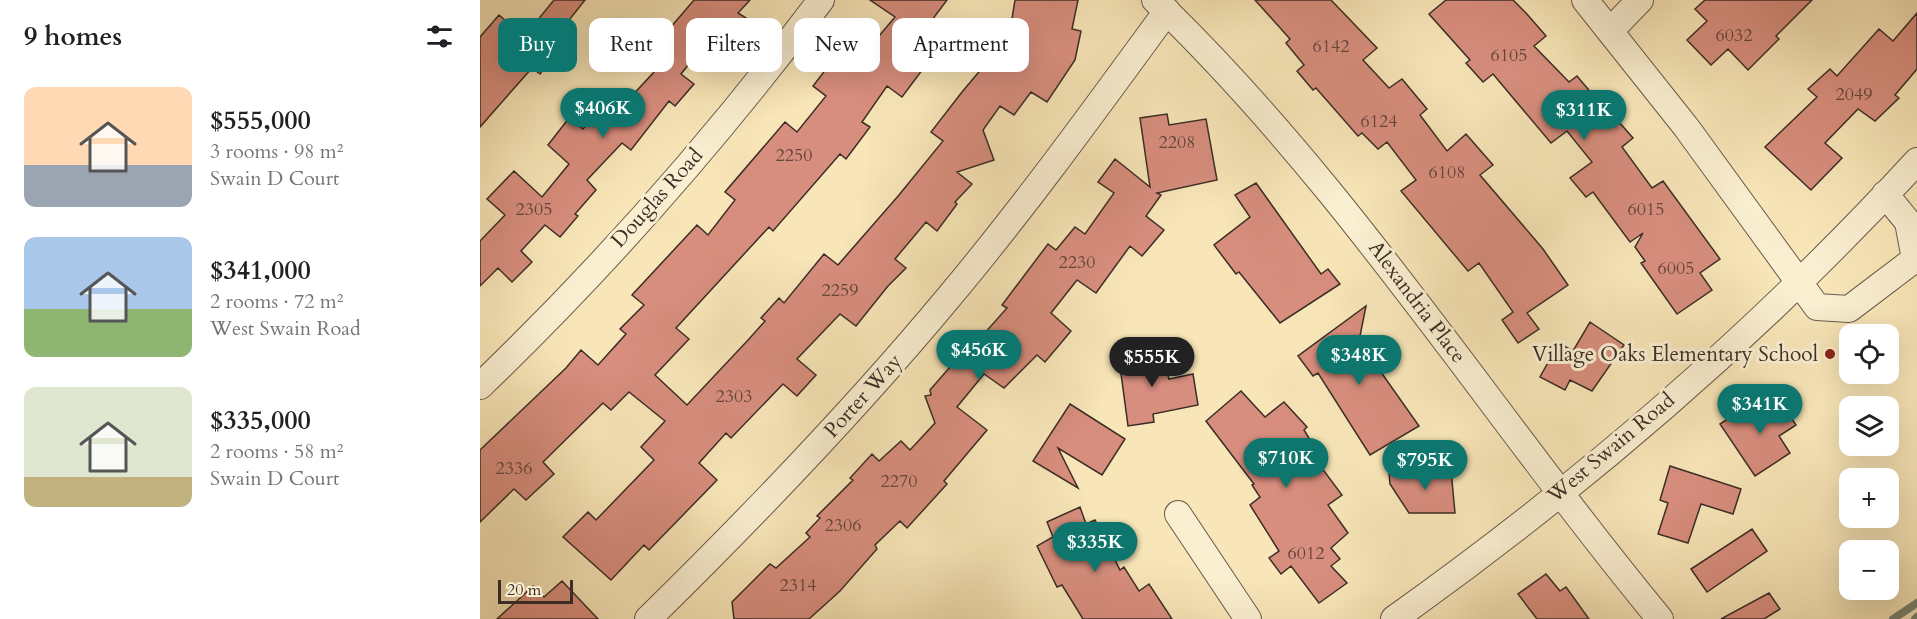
<!DOCTYPE html>
<html lang="en">
<head>
<meta charset="utf-8">
<style>
  body { margin:0; font-family:Cardo,serif; background:#f6f6f6; color:#202124; height:100vh; display:flex; flex-direction:column; font-size:22px; white-space:nowrap }
  * { box-sizing:border-box; margin:0 }
  p { font-size:20px; color:#757577 }
  .icon { flex:none; width:33px; height:33px; fill:none; stroke:currentColor; stroke-width:2; stroke-linecap:round; stroke-linejoin:round }
  .map { position:relative; flex:1; overflow:hidden }
  .panel { display:flex; flex-direction:column; background:#fff; width:480px }
  .panel>* { flex:none }
  .banner { position:absolute; left:18px; top:18px; width:570px; height:54px; display:flex; gap:12px }
  .tools { position:absolute; left:1359px; top:324px; display:grid; gap:12px }
  .tools a { display:grid; place-items:center; width:60px; height:60px; border-radius:12px; background:#fff; box-shadow:0 6px 24px #0002; font-size:30px }
  .scale { position:absolute; left:18px; bottom:15px; width:75px; box-sizing:border-box; padding-left:6px; border:3px solid #3b2d26; border-top:0; font-size:16px; line-height:21px; white-space:nowrap; color:#3b2d26; -webkit-text-stroke:4px #faefd1; paint-order:stroke }
  .price { position:absolute; translate:-50% -51px; padding:0 14px; border-radius:21px; background:#0f766e; color:#fff; font-size:20px; line-height:39px; filter:drop-shadow(0 2px 3px #0008) }
  .price::after { content:''; position:absolute; left:50%; top:36px; width:18px; height:14px; margin-left:-9px; background:inherit; clip-path:polygon(0 0,100% 0,50% 100%) }
  .price.selected { background:#222; color:#fff }
  ul { padding:0; list-style:none }
  li { display:flex; align-items:center; gap:18px; height:150px; padding:0 24px }
  li span { display:grid; place-items:center; flex:none; width:168px; height:120px; border-radius:12px; color:#555 }
  li>.icon { margin-inline-start:auto }
  span .icon { width:72px; height:72px; fill:#fffc; stroke-width:1 }
  li b { font-size:26px }
  h2 { display:flex; justify-content:space-between; align-items:center; height:72px; padding:0 24px; font-size:26px }
  .tag { padding:0 21px; border-radius:12px; background:#fff; box-shadow:0 6px 24px #0002; font-size:21px; line-height:54px }
  .tag.selected { background:#0f766e; color:#fff }
  main { display:flex; flex:1; min-height:0 }
  .map>svg:first-child { display:block }
  .lines { fill:none; stroke-linecap:round; stroke-linejoin:round }
  .stream { stroke:#768576; stroke-width:8 }
  .building { fill:#d88e7e; stroke:#3b2d26; stroke-width:1.5 }
  .minor-casing { stroke:#6a5b4a; stroke-width:28 }
  .minor { stroke:#faefd1; stroke-width:26 }
  .poi-dot { fill:#8f2418; stroke:#faefd1; stroke-width:2 }
  .labels { text-anchor:middle; dominant-baseline:central; stroke-width:6; stroke-linejoin:round; paint-order:stroke }
  .number-label { font-size:18px; fill:#62453c }
  .street-label { font-size:21px; fill:#3b2d26; stroke:#faefd1 }
  .poi-label { font-size:21px; fill:#3b2d26; stroke:#faefd1; text-anchor:end }
</style>
</head>
<body>
<main>
<section class="panel">
<h2>9 homes<svg class="icon" aria-label="filters" viewBox="0 0 24 24"><path d="M4 7h16M4 17h16"/><circle cx="9" cy="7" r="2"/><circle cx="15" cy="17" r="2"/></svg></h2>
<ul>
<li><span style="background:linear-gradient(#ffd9b3 65%,#9aa5b1 0)"><svg class="icon" aria-label="home" viewBox="0 0 24 24"><path d="M3 11l9-7 9 7M6 9v11h12V9"/></svg></span><div><b>$555,000</b><p>3 rooms · 98 m²</p><p>Swain D Court</p></div></li>
<li><span style="background:linear-gradient(#a9c7e8 60%,#8fb573 0)"><svg class="icon" aria-label="home" viewBox="0 0 24 24"><path d="M3 11l9-7 9 7M6 9v11h12V9"/></svg></span><div><b>$341,000</b><p>2 rooms · 72 m²</p><p>West Swain Road</p></div></li>
<li><span style="background:linear-gradient(#dfe7d0 75%,#c2b280 0)"><svg class="icon" aria-label="home" viewBox="0 0 24 24"><path d="M3 11l9-7 9 7M6 9v11h12V9"/></svg></span><div><b>$335,000</b><p>2 rooms · 58 m²</p><p>Swain D Court</p></div></li>
</ul>
</section>
<div class="map">
<svg width="1437" height="619" viewBox="0 0 1437 619">
  <rect width="100%" height="100%" fill="#f8e6b8"/>
  <filter id="stains"><feTurbulence type="fractalNoise" baseFrequency=".00333" numOctaves="4"/><feColorMatrix values="0 0 0 0 .2 0 0 0 0 .09 0 0 0 0 .02 0 0 0 .5 -.17"/></filter>
  <radialGradient id="worn" r=".72"><stop offset=".6" stop-color="#630" stop-opacity="0"/><stop offset="1" stop-color="#630" stop-opacity=".3"/></radialGradient>
  <g class="lines">
    <!-- stream -->
    <path class="stream" d="M1413 619 1437 603
      M1435 619 1437 617"/>
  </g>
  <!-- building -->
  <path class="building" d="M74 0H105L70 44 78 49 60 74 52 68 0 127V37L19 15 31 25 35 20 41 24 44 20 52 27Z
    M214 0H270L258 13 266 18 239 52 227 42 201 74 214 84 195 106 189 101 151 150 142 143 107 180 116 190 95 214 98 216 80 237 65 225 41 251 52 262 32 282 18 268 0 286V241L25 215 7 199 34 171 62 197 89 164 68 145 89 118 103 129 136 90 148 100 174 72 161 62Z
    M390 0H467L428 52 446 65 422 97 407 86 382 122 390 127 366 159 360 154 293 231 289 227 196 328 209 339 175 375 207 405 269 339 285 321 281 318 299 298 304 303 344 254 358 265 419 195 463 141 451 132 482 92 514 54 525 62 535 0H598L592 29 601 31 595 60 567 102 551 92 534 115 520 106 503 130 514 160 477 172 492 184 475 202 477 204 457 231 446 222 415 259 426 268 408 286 376 326 360 314 317 359 336 375 317 396 303 384 251 438 246 433 219 463 237 480 169 550 164 545 131 580 83 537 108 512 116 520 174 460 161 447 185 421 149 392 131 410 123 403 63 462 74 474 46 500 34 489 0 522V450L86 368 101 350 118 365 146 334 140 329 164 305 152 295 217 225 228 235 255 200 245 192 305 122 317 132 346 96 333 86 372 35 389 48 415 17Z
    M775 0H851L897 48 883 60 909 88 922 79 947 109 940 115 967 151 986 134 1013 165 1000 175 1063 249 1088 285 1047 313 1059 329 1038 343 1022 320 1033 312 999 263 988 271 921 191 936 180 907 142 898 149 882 133 878 136 836 88 833 90 817 71 824 65 806 43 810 39Z
    M966 0H1033L1046 13 1066 36 1054 46 1089 82 1097 76 1129 114 1131 113 1153 138 1142 147 1172 188 1183 181 1240 259 1220 273 1232 290 1197 314 1161 263 1165 261 1155 247 1163 233 1150 242 1113 192 1106 197 1090 178 1112 162 1087 131 1071 143 1013 74 1003 82 986 63 990 60 949 14Z
    M1225 0H1332L1296 36 1299 39 1268 70 1248 49 1231 65 1207 40 1227 21 1215 9Z
    M1437 13V69L1415 95 1419 98 1395 121 1378 109 1345 143 1362 158 1331 190 1285 147 1337 97 1328 89 1350 69 1357 76 1399 29 1413 41Z
    M687 114 689 125 726 119 737 180 677 193 681 195 666 216 684 230 662 256 650 246 616 293 597 280 571 313 591 331 565 362 557 355 524 388 504 374 477 407 507 430 464 481 467 484 427 528 420 521 395 545 397 549 360 591 329 619H254L252 602 290 564 296 568 330 537 326 533 340 518 337 516 373 480 370 478 392 454 399 461 421 441 430 450 455 423 445 396 451 395 450 390 484 351 487 353 527 308 522 305 568 244 576 250 595 227 605 234 634 193 618 182 635 159 670 187 660 118Z
    M776 183 841 274 848 269 860 284 800 323 759 272 756 274 734 245 770 217 755 195Z
    M886 306 879 341 939 426 890 455 838 373 833 376 818 356Z
    M1110 322 1144 345 1112 391 1090 380 1085 390 1060 377 1079 343 1093 351Z
    M668 346 672 369 686 368 689 379 713 374 718 405 673 414 674 422 648 426 638 351Z
    M761 391 785 417 804 402 827 427 824 430 845 464 841 467 862 495 848 505 868 533 851 548 860 559 851 566 867 583 839 603 811 566 801 574 789 558 799 551 770 505 780 497 772 485 774 484 726 421Z
    M1299 400 1316 425 1299 436 1310 453 1275 476 1240 424 1263 409 1266 413 1278 405 1282 411Z
    M590 404 645 439 622 475 578 448 598 488 553 461Z
    M1190 466 1261 489 1253 514 1221 504 1208 543 1178 534 1188 503 1180 500Z
    M971 470 975 513H929L910 484 909 472Z
    M600 507 606 524 615 520 640 570 644 567 659 591 669 584 692 619H603L582 585 577 587 557 546 573 537 567 522Z
    M1272 529 1287 551 1227 592 1211 569Z
    M1066 574 1080 591 1086 587 1109 619H1057L1038 594Z
    M82 581 118 619H17L53 586 64 597Z
    M1289 593 1300 609 1284 619H1241Z"/>
  <g class="lines">
    <!-- minor casing -->
    <g class="minor-casing">
      <path id="minor" d="M675 0C869 187 1010 413 1180 619
        M1105 0 1206 127 1337 307 1369 309 1435 259 1428 222 1405 194
        M1131 30 1160 0
        M0 386C124 267 238 137 341 0
        M698 514 768 619
        M168 619C273 516 375 410 469 297 546 205 616 108 687 11
        M914 619C1102 485 1281 331 1437 161"/>
    </g>
    <!-- minor -->
    <use href="#minor" class="minor"/>
  </g>
  <!-- markers -->
  <circle class="poi-dot" cx="1350" cy="354" r="6"/>
  <g class="labels">
    <!-- number labels -->
    <g class="number-label">
      <text x="1254" y="35">6032</text>
      <text x="851" y="46">6142</text>
      <text x="1029" y="55">6105</text>
      <text x="1374" y="94">2049</text>
      <text x="899" y="121">6124</text>
      <text x="697" y="142">2208</text>
      <text x="314" y="155">2250</text>
      <text x="967" y="172">6108</text>
      <text x="54" y="209">2305</text>
      <text x="1166" y="209">6015</text>
      <text x="597" y="262">2230</text>
      <text x="1196" y="268">6005</text>
      <text x="360" y="290">2259</text>
      <text x="254" y="396">2303</text>
      <text x="34" y="468">2336</text>
      <text x="419" y="481">2270</text>
      <text x="363" y="525">2306</text>
      <text x="826" y="553">6012</text>
      <text x="318" y="585">2314</text>
    </g>
    <!-- street labels -->
    <g class="street-label">
      <text transform="translate(177 198) rotate(-48)">Douglas Road</text>
      <text transform="translate(937 302) rotate(53)">Alexandria Place</text>
      <text transform="translate(383 396) rotate(-48)">Porter Way</text>
      <text transform="translate(1131 448) rotate(-40)">West Swain Road</text>
    </g>
    <!-- poi labels -->
    <g class="poi-label">
      <text x="1338" y="354">Village Oaks Elementary School</text>
    </g>
  </g>
  <rect width="100%" height="100%" filter="url(#stains)"/>
  <rect width="100%" height="100%" fill="url(#worn)"/>
</svg>
<div class="tools">
<a><svg class="icon" aria-label="locate" viewBox="0 0 24 24"><circle cx="12" cy="12" r="6"/><path d="M12 2v4M12 18v4M2 12h4M18 12h4"/></svg></a>
<a><svg class="icon" aria-label="layers" viewBox="0 0 24 24"><path d="M12 4l9 5-9 5-9-5zM3 14l9 5 9-5"/></svg></a>
<a>+</a>
<a>−</a>
</div>
<div class="scale">20 m</div>
<b class="price" style="left:123px;top:139px">$406K</b>
<b class="price" style="left:1104px;top:141px">$311K</b>
<b class="price" style="left:499px;top:381px">$456K</b>
<b class="price" style="left:879px;top:386px">$348K</b>
<b class="price selected" style="left:672px;top:388px">$555K</b>
<b class="price" style="left:1280px;top:435px">$341K</b>
<b class="price" style="left:806px;top:489px">$710K</b>
<b class="price" style="left:945px;top:491px">$795K</b>
<b class="price" style="left:615px;top:573px">$335K</b>
<div class="banner">
<a class="tag selected">Buy</a>
<a class="tag">Rent</a>
<a class="tag">Filters</a>
<a class="tag">New</a>
<a class="tag">Apartment</a>
</div>
</div>
</main>
</body>
</html>
